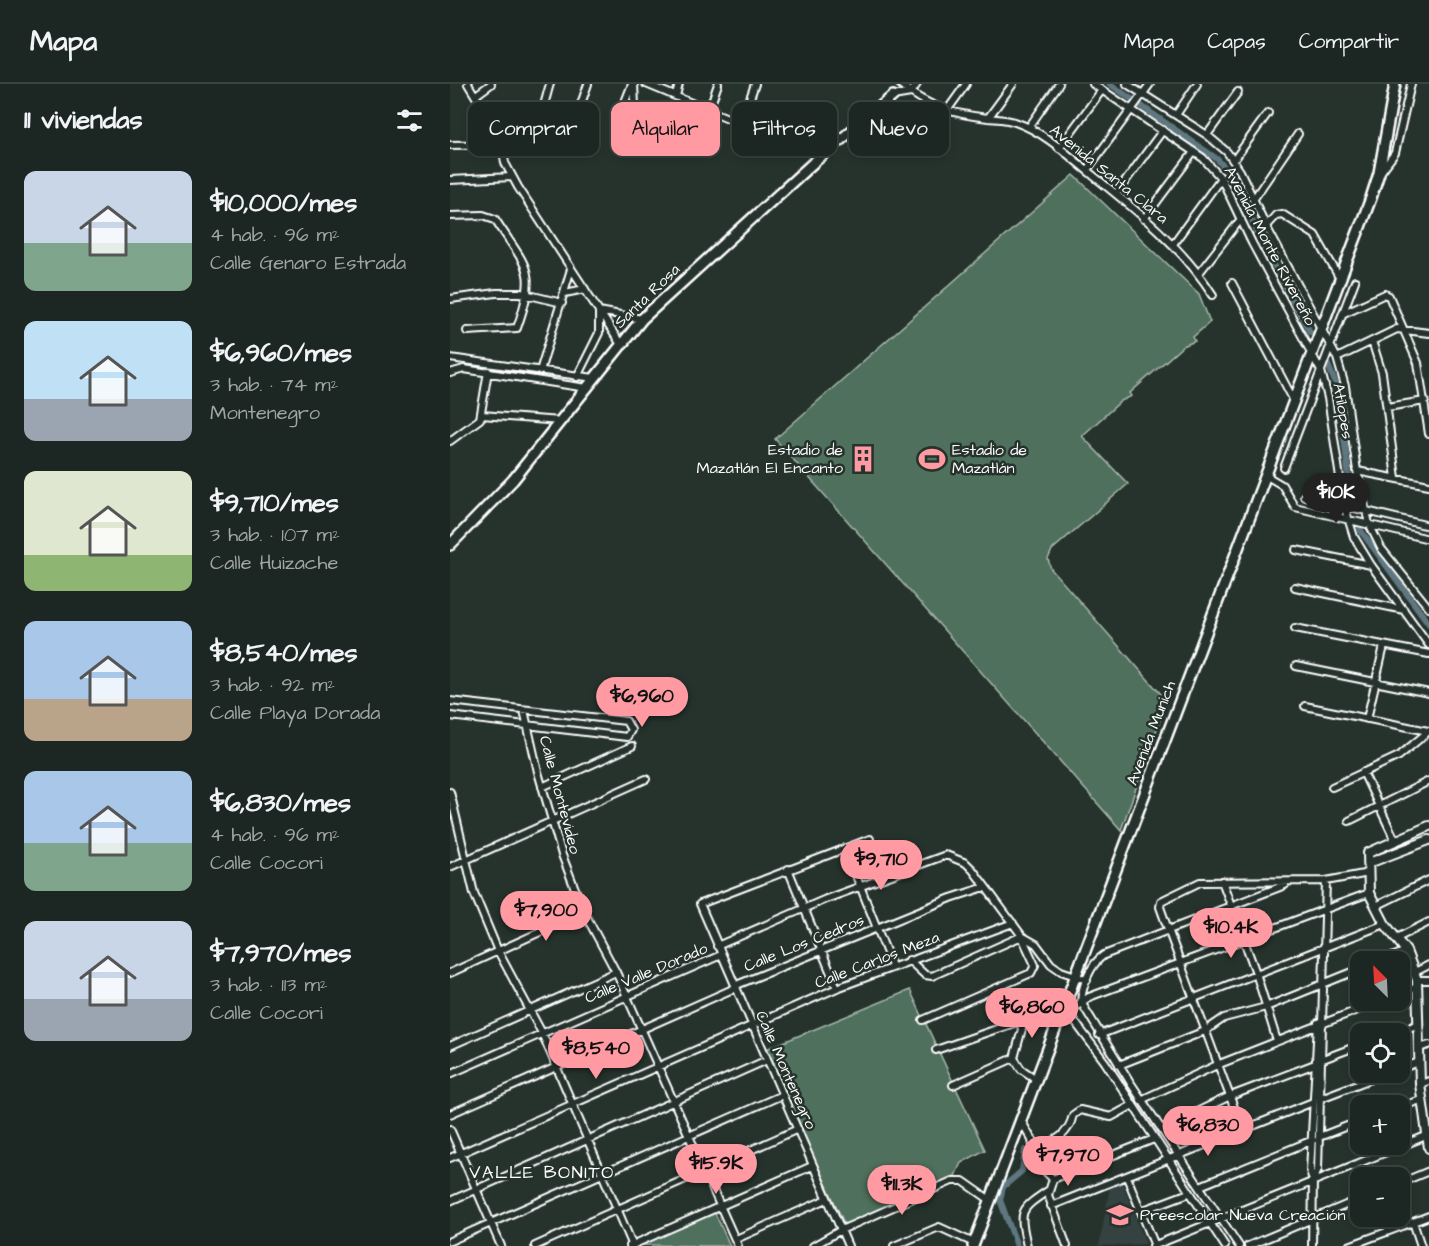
<!DOCTYPE html>
<html lang="es">
<head>
<meta charset="utf-8">
<style>
  body { margin:0; font-family:"Architects Daughter",sans-serif; background:#252e2a; color:#f1f3f6; height:100vh; display:flex; flex-direction:column; font-size:22px; white-space:nowrap }
  * { box-sizing:border-box; margin:0 }
  p { font-size:20px; color:#a0a5a5 }
  .icon { flex:none; width:33px; height:33px; fill:none; stroke:currentColor; stroke-width:2; stroke-linecap:round; stroke-linejoin:round }
  .map { position:relative; flex:1; overflow:hidden }
  .side { display:flex; flex-direction:column; background:#1c2622; width:450px }
  .side>* { flex:none }
  .top-card { position:absolute; left:18px; top:18px; width:570px; height:54px; display:flex; gap:12px }
  .needle { width:39px; rotate:336deg }
  .fabs { position:absolute; left:900px; top:867px; display:grid; gap:12px }
  .fabs a { display:grid; place-items:center; width:60px; height:60px; border-radius:12px; background:#1c2622; box-shadow:0 3px 9px #0003,0 0 0 2px #3a4340; font-size:30px }
  .price { position:absolute; translate:-50% -51px; padding:0 14px; border-radius:21px; background:#ff9aa2; color:#111; font-size:20px; line-height:39px; filter:drop-shadow(0 2px 3px #0008) }
  .price::after { content:''; position:absolute; left:50%; top:36px; width:18px; height:14px; margin-left:-9px; background:inherit; clip-path:polygon(0 0,100% 0,50% 100%) }
  .price.current { background:#222; color:#fff }
  ul { padding:0; list-style:none }
  li { display:flex; align-items:center; gap:18px; height:150px; padding:0 24px }
  li span { display:grid; place-items:center; flex:none; width:168px; height:120px; border-radius:12px; color:#555 }
  li>.icon { margin-inline-start:auto }
  span .icon { width:72px; height:72px; fill:#fffc; stroke-width:1 }
  li b { font-size:26px }
  h2 { display:flex; justify-content:space-between; align-items:center; height:72px; padding:0 24px; font-size:26px }
  .pill { padding:0 21px; border-radius:12px; background:#1c2622; box-shadow:0 3px 9px #0003,0 0 0 2px #3a4340; font-size:21px; line-height:54px }
  .pill.current { background:#ff9aa2; color:#111 }
  header { display:flex; align-items:center; gap:36px; box-sizing:border-box; height:84px; padding:0 30px; background:#1c2622; border-bottom:2px solid #3a4340 }
  header strong { font-size:28px }
  nav { display:flex; gap:33px; margin-inline-start:auto; font-size:21px }
  main { display:flex; flex:1; min-height:0 }
  .map>svg:first-child { display:block }
  .built { fill:#354242 }
  .green { fill:#4f705b; stroke:#a7b8ad; stroke-width:1.5 }
  .lines { fill:none; stroke-linecap:round; stroke-linejoin:round }
  .canal { stroke:#5e7781; stroke-width:6 }
  .minor-casing { stroke:#fff; stroke-width:10 }
  .tertiary-casing { stroke:#fff; stroke-width:12 }
  .secondary-casing { stroke:#fff; stroke-width:14 }
  .minor { stroke:#26332d; stroke-width:6 }
  .tertiary { stroke:#26332d; stroke-width:8 }
  .secondary { stroke:#26332d; stroke-width:9 }
  .labels { text-anchor:middle; dominant-baseline:central; stroke-width:5; stroke-linejoin:round; paint-order:stroke }
  .street-label { font-size:16px; fill:#fff; stroke:#26332d }
  .poi-label { font-size:16px; fill:#fff; stroke:#26332d; text-anchor:start }
  .neighbourhood-label { font-size:18px; letter-spacing:1.5px; fill:#fff; stroke:#26332d }
</style>
</head>
<body>
<header>
<strong>Mapa</strong>
<nav><a>Mapa</a><a>Capas</a><a>Compartir</a></nav>
</header>
<main>
<section class="side">
<h2>11 viviendas<svg class="icon" aria-label="filters" viewBox="0 0 24 24"><path d="M4 7h16M4 17h16"/><circle cx="9" cy="7" r="2"/><circle cx="15" cy="17" r="2"/></svg></h2>
<ul>
<li><span style="background:linear-gradient(#c9d6e8 60%,#7fa58c 0)"><svg class="icon" aria-label="home" viewBox="0 0 24 24"><path d="M3 11l9-7 9 7M6 9v11h12V9"/></svg></span><div><b>$10,000/mes</b><p>4 hab. · 96 m²</p><p>Calle Genaro Estrada</p></div></li>
<li><span style="background:linear-gradient(#bfe0f5 65%,#9aa5b1 0)"><svg class="icon" aria-label="home" viewBox="0 0 24 24"><path d="M3 11l9-7 9 7M6 9v11h12V9"/></svg></span><div><b>$6,960/mes</b><p>3 hab. · 74 m²</p><p>Montenegro</p></div></li>
<li><span style="background:linear-gradient(#dfe7d0 70%,#8fb573 0)"><svg class="icon" aria-label="home" viewBox="0 0 24 24"><path d="M3 11l9-7 9 7M6 9v11h12V9"/></svg></span><div><b>$9,710/mes</b><p>3 hab. · 107 m²</p><p>Calle Huizache</p></div></li>
<li><span style="background:linear-gradient(#a9c7e8 65%,#b9a48a 0)"><svg class="icon" aria-label="home" viewBox="0 0 24 24"><path d="M3 11l9-7 9 7M6 9v11h12V9"/></svg></span><div><b>$8,540/mes</b><p>3 hab. · 92 m²</p><p>Calle Playa Dorada</p></div></li>
<li><span style="background:linear-gradient(#a9c7e8 60%,#7fa58c 0)"><svg class="icon" aria-label="home" viewBox="0 0 24 24"><path d="M3 11l9-7 9 7M6 9v11h12V9"/></svg></span><div><b>$6,830/mes</b><p>4 hab. · 96 m²</p><p>Calle Cocori</p></div></li>
<li><span style="background:linear-gradient(#c9d6e8 65%,#9aa5b1 0)"><svg class="icon" aria-label="home" viewBox="0 0 24 24"><path d="M3 11l9-7 9 7M6 9v11h12V9"/></svg></span><div><b>$7,970/mes</b><p>3 hab. · 113 m²</p><p>Calle Cocori</p></div></li>
</ul>
</section>
<div class="map">
<svg width="979" height="1162" viewBox="0 0 979 1162">
  <rect width="100%" height="100%" fill="#26332d"/>
  <filter id="ink" filterUnits="userSpaceOnUse"><feTurbulence type="fractalNoise" baseFrequency=".0167" numOctaves="2"/><feDisplacementMap in="SourceGraphic" scale="12" xChannelSelector="R" yChannelSelector="G"/><feConvolveMatrix kernelMatrix="1 2 1 2 8 2 1 2 1" color-interpolation-filters="sRGB"/></filter>
  <g filter="url(#ink)">
    <!-- built -->
    <path class="built" d="M672 1098 696 1160 649 1162 660 1103Z"/>
    <!-- green -->
    <path class="green" d="M624 91 749 210 760 238 743 253 745 257 733 262 680 309 682 312 671 317 632 352 678 400 602 466 598 475 601 485 717 617 671 746 325 355Z
      M460 906 535 1066 511 1079 505 1092 395 1141 314 966Z
      M265 1129 280 1162 186 1161Z"/>
    <g class="lines">
      <!-- canal -->
      <path class="canal" d="M660 0 767 75 782 92 813 160 860 248
        M878 281 888 305 902 419
        M909 440 911 447 979 540
        M567 1162 550 1116 553 1103 572 1087 575 1066"/>
      <!-- minor casing -->
      <g class="minor-casing">
        <path id="minor" d="M18 0 51 54 55 79 68 103 170 259
          M182 0 169 33 173 39 180 36 185 21 184 0
          M196 0 285 37 293 34 305 0
          M450 0C477 23 503 30 538 34 547 35 556 35 565 38 594 48 617 70 640 89 685 125 732 162 763 211
          M643 0 753 74 771 94 802 159 871 287 878 314 894 421 904 453 921 481 979 561
          M677 0 757 51 777 68 790 87 816 142 887 274 895 302 907 387 919 440 931 464 979 524
          M26 11 41 0
          M226 12 229 0
          M443 12 461 9 467 0
          M259 26 268 0
          M496 28 516 0
          M726 31 747 0
          M538 34 563 0
          M579 43 609 0
          M757 51 788 8
          M118 57 138 0
          M0 61C28 60 71 65 88 36 94 26 96 12 100 0
          M609 64 652 6
          M784 76 818 29
          M637 86 700 0
          M930 89 945 69 961 0
          M0 96 62 93
          M666 110 713 46
          M803 116 848 50
          M0 132 33 131 45 135C77 185 88 184 67 244L17 247
          M694 135 744 68
          M816 142 826 131 832 130 865 151 889 193
          M723 160 771 94
          M749 189 791 135
          M782 199 843 315
          M115 209 135 205
          M0 215 46 209H71L112 219
          M894 229 935 210 939 212 968 279 979 350
          M922 257 932 289 946 394
          M0 274 144 294
          M887 274 947 245 979 249
          M90 287 121 185
          M0 289 14 285 137 304
          M127 293 149 249V227L192 235
          M937 323 975 317
          M32 331 110 337
          M0 357 30 335 38 287
          M834 384 905 197
          M907 387 979 401
          M815 391 832 401 845 423 979 455
          M854 412 979 442
          M846 466 921 481
          M845 503 954 526
          M845 544 979 570
          M846 582 979 609
          M0 617 176 637 181 646 177 653 0 632
          M855 622 978 647
          M74 626 88 688 112 771 134 828 166 888 288 1162
          M917 635 934 562
          M913 688 946 758
          M92 703 182 662
          M882 703 949 672 979 647
          M0 708 24 809 48 867 92 949 183 1162
          M899 737 979 697
          M395 764 442 882
          M0 783 196 695
          M338 785 387 904
          M772 797 806 889 827 957
          M926 822 979 796
          M947 854 979 838
          M267 862 376 815 496 771 516 779 523 786 572 852 586 860 601 880 611 887 637 896
          M459 876 475 891 482 892 572 852
          M930 878 956 867
          M965 888 979 881
          M0 889 134 828
          M967 896H979
          M950 910 967 903
          M631 918 680 998 789 1162
          M631 918C632 903 640 880 654 871L835 801
          M616 926 655 978 775 1162
          M617 929 639 913 919 809
          M473 936 581 889 585 881 572 853
          M943 950 969 940
          M649 951 935 840
          M0 962 166 888
          M969 964 979 961
          M486 966 570 937 572 945 564 974 571 985 586 995
          M873 975 910 961
          M669 981 755 947 774 934 816 923 910 885
          M950 985 969 978
          M0 990 271 871
          M970 1000 979 997
          M503 1001 564 974
          M871 1014 939 988
          M691 1016 767 981 933 916
          M950 1023 971 1016
          M0 1030 285 904 289 900 501 814 535 803
          M571 1036 582 1056 586 1078 603 1095 598 1111 617 1162
          M0 1045 51 1162
          M711 1045 778 1013 865 980
          M792 1045 719 848 710 823 711 817 750 798 876 797 919 789
          M869 1053 910 1037
          M583 1056 587 1061C606 1060 619 1049 623 1031L630 1026 661 1033 681 1022
          M0 1074 387 904 563 839
          M677 1093 705 1162
          M603 1095 704 1055
          M863 1096 868 1085C871 989 873 893 876 797
          M950 1099 979 1087
          M750 1102 863 1056
          M0 1117 317 976
          M601 1122 863 1018
          M691 1127 739 1109
          M963 1138 971 1162
          M286 1155 377 1115
          M0 1157 332 1011
          M85 1162 348 1045
          M180 1162 362 1082
          M363 1162 391 1146 502 1097H513L540 1116
          M398 1162 250 820 420 755
          M444 1162 489 1143 524 1159
          M577 1162C569 1126 569 1126 599 1106
          M703 1162 976 1052
          M798 1162 910 1115
          M862 1162 863 1096 860 1087 868 939
          M899 1162 979 1132"/>
      </g>
      <!-- tertiary casing -->
      <g class="tertiary-casing">
        <path id="tertiary" d="M979 742 918 769 919 809 935 840 956 867 967 896 970 1000 979 1064
          M919 779 979 756"/>
      </g>
      <!-- secondary casing -->
      <g class="secondary-casing">
        <path id="secondary" d="M0 461 63 396 192 235 363 79 443 12
          M523 1162 921 114 929 89 945 0"/>
      </g>
      <!-- minor -->
      <use href="#minor" class="minor"/>
      <!-- tertiary -->
      <use href="#tertiary" class="tertiary"/>
      <!-- secondary -->
      <use href="#secondary" class="secondary"/>
    </g>
  </g>
  <!-- icons -->
  <defs>
    <g id="building-bare" transform="scale(2.07)"><path d="M-4-6H4V6H1V3H-1V6H-4ZM-2.5-4.3h1.7v1.8h-1.7ZM.8-4.3h1.7v1.8H.8ZM-2.5-1h1.7V.8h-1.7ZM.8-1h1.7V.8H.8Z" fill="#ff9aa2" stroke="#26332d" stroke-width="2.5" paint-order="stroke"/></g>
    <g id="stadium-bare" transform="scale(2.07)"><path d="M0-5a6.5 5 0 1 0 0 10a6.5 5 0 1 0 0-10ZM-3.5-1.8h7v3.6h-7Z" fill="#ff9aa2" stroke="#26332d" stroke-width="2.5" paint-order="stroke"/></g>
    <g id="school-bare" transform="scale(2.07)"><path d="M0-5L7-2L0 1L-7-2ZM-4 1L0 2.5L4 1V4Q0 6-4 4Z" fill="#ff9aa2" stroke="#26332d" stroke-width="2.5" paint-order="stroke"/></g>
  </defs>
  <g fill-rule="evenodd">
    <use href="#building-bare" x="413" y="375"/>
    <use href="#stadium-bare" x="482" y="375"/>
    <use href="#school-bare" x="670" y="1131"/>
  </g>
  <g class="labels">
    <!-- street labels -->
    <g class="street-label">
      <text transform="translate(659 90) rotate(39)">Avenida Santa Clara</text>
      <text transform="translate(820 162) rotate(62)">Avenida Monte Rivereño</text>
      <text transform="translate(197 212) rotate(-44)">Santa Rosa</text>
      <text transform="translate(893 327) rotate(80)">Atilopes</text>
      <text transform="translate(701 649) rotate(-69)">Avenida Munich</text>
      <text transform="translate(110 711) rotate(75)">Calle Montevideo</text>
      <text transform="translate(354 859) rotate(-22)">Calle Los Cedros</text>
      <text transform="translate(427 876) rotate(-21)">Calle Carlos Meza</text>
      <text transform="translate(196 889) rotate(-23)">Calle Valle Dorado</text>
      <text transform="translate(336 986) rotate(66)">Calle Montenegro</text>
    </g>
    <!-- poi labels -->
    <g class="poi-label">
      <text x="393" y="366" text-anchor="end">Estadio de<tspan x="393" dy="18">Mazatlán El Encanto</tspan></text>
      <text x="502" y="366">Estadio de<tspan x="502" dy="18">Mazatlán</tspan></text>
      <text x="690" y="1131">Preescolar Nueva Creación</text>
    </g>
    <!-- neighbourhood labels -->
    <g class="neighbourhood-label">
      <text x="92" y="1088">VALLE BONITO</text>
    </g>
  </g>
</svg>
<div class="fabs">
<a><svg class="needle" viewBox="-14 -14 28 28"><path d="M0-13l5 13h-10z" fill="#e53935"/><path d="M0 13l5-13h-10z" fill="#a0a5a5"/></svg></a>
<a><svg class="icon" aria-label="locate" viewBox="0 0 24 24"><circle cx="12" cy="12" r="6"/><path d="M12 2v4M12 18v4M2 12h4M18 12h4"/></svg></a>
<a>+</a>
<a>−</a>
</div>
<b class="price current" style="left:886px;top:440px">$10K</b>
<b class="price" style="left:192px;top:644px">$6,960</b>
<b class="price" style="left:431px;top:807px">$9,710</b>
<b class="price" style="left:96px;top:858px">$7,900</b>
<b class="price" style="left:781px;top:875px">$10.4K</b>
<b class="price" style="left:582px;top:955px">$6,860</b>
<b class="price" style="left:146px;top:996px">$8,540</b>
<b class="price" style="left:758px;top:1073px">$6,830</b>
<b class="price" style="left:618px;top:1103px">$7,970</b>
<b class="price" style="left:266px;top:1111px">$15.9K</b>
<b class="price" style="left:452px;top:1132px">$11.3K</b>
<div class="top-card">
<a class="pill">Comprar</a>
<a class="pill current">Alquilar</a>
<a class="pill">Filtros</a>
<a class="pill">Nuevo</a>
</div>
</div>
</main>
</body>
</html>
